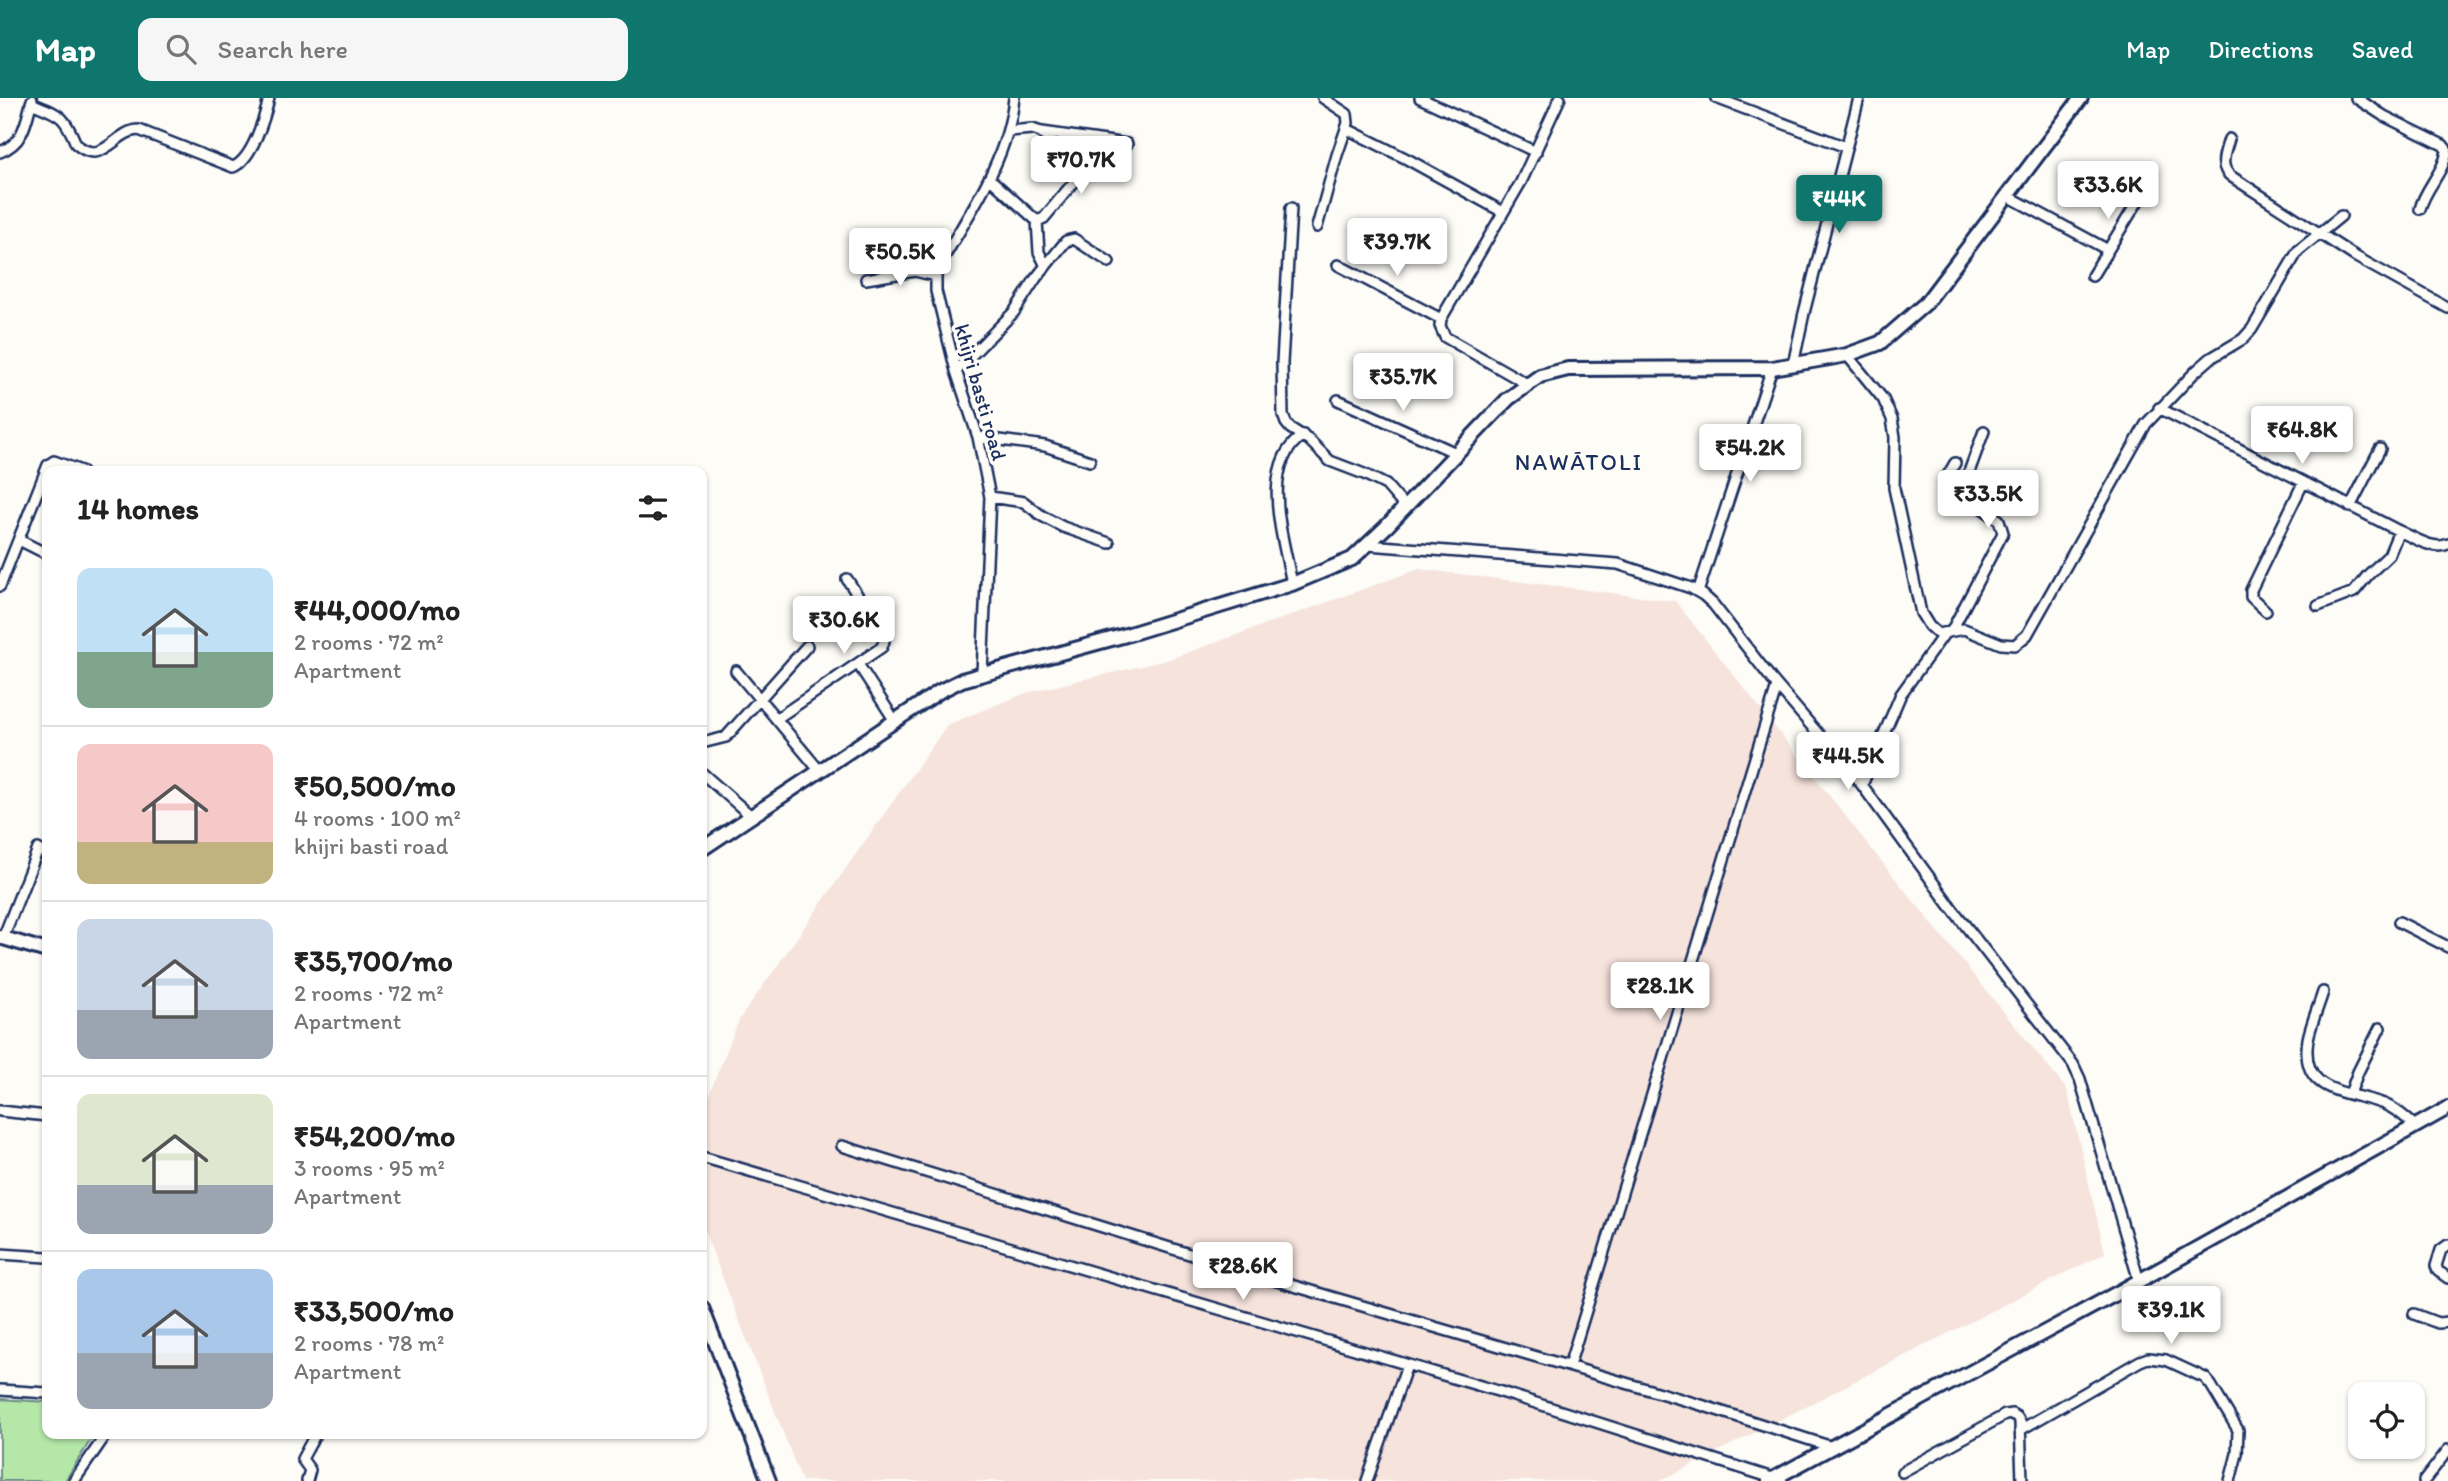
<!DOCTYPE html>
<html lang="en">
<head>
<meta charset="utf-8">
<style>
  body { margin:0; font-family:Itim,sans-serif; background:#f6f6f6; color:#222; height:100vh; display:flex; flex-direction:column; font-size:26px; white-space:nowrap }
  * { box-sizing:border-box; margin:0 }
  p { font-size:23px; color:#767676 }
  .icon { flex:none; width:38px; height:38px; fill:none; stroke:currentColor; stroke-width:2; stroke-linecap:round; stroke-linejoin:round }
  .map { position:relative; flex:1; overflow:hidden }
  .sheet { position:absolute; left:42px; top:368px; width:665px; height:973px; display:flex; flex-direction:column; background:#fff; border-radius:14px; box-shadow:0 2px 5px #0004 }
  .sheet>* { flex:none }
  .fabs { position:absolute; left:2348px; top:1284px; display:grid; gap:14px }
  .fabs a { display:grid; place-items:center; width:77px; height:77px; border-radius:14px; background:#fff; box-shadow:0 2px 5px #0004; font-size:35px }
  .price { position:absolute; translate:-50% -60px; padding:0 16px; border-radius:7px; background:#fff; color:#222; font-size:23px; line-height:46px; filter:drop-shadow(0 2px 4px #0008) }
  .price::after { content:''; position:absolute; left:50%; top:42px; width:21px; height:16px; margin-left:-10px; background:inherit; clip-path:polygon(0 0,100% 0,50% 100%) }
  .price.on { background:#0f766e; color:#fff }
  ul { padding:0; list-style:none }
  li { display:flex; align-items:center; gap:21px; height:175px; padding:0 35px }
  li+li { border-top:2px solid #e0e0e0 }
  li span { display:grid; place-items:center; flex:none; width:196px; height:140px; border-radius:14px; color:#555 }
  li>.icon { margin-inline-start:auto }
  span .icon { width:84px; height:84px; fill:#fffc; stroke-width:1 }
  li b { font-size:30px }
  h2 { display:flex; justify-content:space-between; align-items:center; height:84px; padding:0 35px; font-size:30px }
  header { display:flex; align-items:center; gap:42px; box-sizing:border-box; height:98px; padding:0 35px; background:#0f766e; color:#fff }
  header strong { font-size:33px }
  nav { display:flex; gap:38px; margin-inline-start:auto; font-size:24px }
  .search { width:490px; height:63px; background:#f6f6f6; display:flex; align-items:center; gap:18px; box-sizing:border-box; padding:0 24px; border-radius:14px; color:#767676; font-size:26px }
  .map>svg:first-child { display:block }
  .built { fill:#f5e3dc }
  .green { fill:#b4e7a8; stroke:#688b83; stroke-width:2 }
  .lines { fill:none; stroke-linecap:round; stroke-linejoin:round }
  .street-casing { stroke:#1b2f5e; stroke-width:14 }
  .secondary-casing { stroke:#1b2f5e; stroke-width:18 }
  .street { stroke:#fdfcf7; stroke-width:9 }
  .secondary { stroke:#fdfcf7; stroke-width:12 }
  .labels { text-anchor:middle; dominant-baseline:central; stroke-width:7; stroke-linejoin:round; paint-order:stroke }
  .street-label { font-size:21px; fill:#1b2f5e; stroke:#fdfcf7 }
  .neighbourhood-label { font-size:23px; letter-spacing:2px; fill:#1b2f5e; stroke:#fdfcf7 }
</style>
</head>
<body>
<header>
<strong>Map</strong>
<div class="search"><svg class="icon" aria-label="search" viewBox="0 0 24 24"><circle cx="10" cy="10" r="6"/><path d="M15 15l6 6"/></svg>Search here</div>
<nav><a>Map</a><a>Directions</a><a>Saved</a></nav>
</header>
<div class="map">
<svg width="2448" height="1383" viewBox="0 0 2448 1383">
  <rect width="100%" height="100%" fill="#fdfcf7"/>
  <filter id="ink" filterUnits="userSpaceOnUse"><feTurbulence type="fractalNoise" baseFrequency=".0143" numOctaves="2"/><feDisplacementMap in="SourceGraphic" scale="14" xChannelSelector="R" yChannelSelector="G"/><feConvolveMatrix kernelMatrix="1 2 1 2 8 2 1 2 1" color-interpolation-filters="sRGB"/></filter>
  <g filter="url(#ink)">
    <!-- built -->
    <path class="built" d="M1419 471 1675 503 1885 768 2067 992 2105 1155 1660 1383H802L702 1127V1014L739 922 947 627 1026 595 1167 562Z"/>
    <!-- green -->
    <path class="green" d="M0 1301 47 1304V1335H95L65 1383H0Z"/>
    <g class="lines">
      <!-- street casing -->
      <g class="street-casing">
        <path id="street" d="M1420 0 1536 54
          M1716 0 1846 49
          M2356 0 2384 18 2443 47 2447 52C2445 73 2425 90 2420 111
          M31 5C60 17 64 16 76 46 103 70 115 32 139 32L233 69C252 62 265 19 269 0
          M1347 31 1407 61 1503 114
          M1042 34 1127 46
          M2229 41C2225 55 2218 69 2232 79L2356 159 2448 210
          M0 54C24 45 26 24 32 2
          M989 80 1037 123 1044 120 1074 84 1075 79 1073 70 1041 34 1032 31 1009 33
          M2008 98 2108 152
          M1291 110 1282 265 1283 317 1286 325 1290 330 1309 342 1330 363 1364 376 1386 387 1405 409
          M1037 123 1039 154 1046 168
          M1317 129 1337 57 1348 25 1347 16 1323 0
          M1338 167 1441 221
          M2092 178 2149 85
          M866 181 915 173 936 178
          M1847 257 1883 301 1892 321 1895 339 1894 390 1921 515 1929 528 1938 536 1964 531 2001 546 2015 547 2027 537 2146 326 2195 274 2211 260 2243 241 2252 231 2298 153 2341 118
          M1793 267 1804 215 1859 0
          M956 273 1014 214 1036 180 1066 143 1074 141 1109 164
          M1527 286 1445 239 1440 228 1441 221 1521 84 1560 0
          M1338 302 1456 355
          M2159 310 2399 433C2413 439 2433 453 2448 446
          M978 339 1045 348 1090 363
          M1961 396 1984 333
          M990 399 1024 404 1042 418 1063 429 1109 445
          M2350 409 2380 351
          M19 442 47 456
          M1368 447 1618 466 1691 490 1703 497 1713 506 1773 583 1862 687 1951 809 2073 966 2080 981 2139 1183
          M1292 486C1284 441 1258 368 1303 337
          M0 488 48 367 54 363 81 373
          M1698 494 1772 270
          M2318 508 2354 494 2368 477 2389 457 2399 433
          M2266 513 2251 499V492L2303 385
          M1952 532 2003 435 1999 422 1948 386V377L1955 365
          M858 566 895 623
          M736 573 819 672
          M982 575 990 399 978 339 956 273 936 193V178L940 166C970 114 1008 61 1014 0
          M776 621 882 549 884 543 882 535 847 481
          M702 645 726 639 807 548
          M702 675 751 718
          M1862 687 1901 596 1944 536
          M2399 824 2448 849
          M3 840 38 751 47 757
          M2323 894C2318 910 2311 926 2308 941 2299 997 2347 992 2384 1006 2396 1011 2405 1019 2415 1028
          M2350 996 2358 974 2380 930
          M0 1013 47 1018
          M842 1048 1260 1178 1701 1307 1832 1349
          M702 1059 1501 1294 1782 1383
          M2448 1147 2441 1152 2436 1168 2438 1173 2448 1180
          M0 1156 47 1159
          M2414 1216 2438 1225 2448 1224
          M1569 1268 1777 588
          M0 1292 47 1295
          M2020 1332 2140 1263 2148 1260 2166 1262 2205 1280 2211 1287 2238 1332 2237 1356 2230 1383
          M1902 1374 2005 1317 2012 1316 2017 1319 2020 1324 2022 1383
          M74 1383 107 1335
          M307 1383 310 1372 302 1361 316 1335
          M1367 1383 1407 1267
          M2424 1383 2448 1352"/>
      </g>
      <!-- secondary casing -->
      <g class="secondary-casing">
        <path id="secondary" d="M702 751 940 593 962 582 1126 537 1292 486 1352 461 1386 429 1508 301 1540 278 1568 271 1772 270 1847 257 1880 245 1926 205 2081 0
          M0 839 47 853
          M702 1210 769 1383
          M1769 1383 2121 1193 2448 1010"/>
      </g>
      <!-- street -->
      <use href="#street" class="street"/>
      <!-- secondary -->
      <use href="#secondary" class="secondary"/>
    </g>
  </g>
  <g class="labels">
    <!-- street labels -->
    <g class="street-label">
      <text transform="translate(981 294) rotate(74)">khijri basti road</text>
    </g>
    <!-- neighbourhood labels -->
    <g class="neighbourhood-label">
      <text x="1579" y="364">NAWĀTOLI</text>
    </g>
  </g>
</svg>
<div class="fabs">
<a><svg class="icon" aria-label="locate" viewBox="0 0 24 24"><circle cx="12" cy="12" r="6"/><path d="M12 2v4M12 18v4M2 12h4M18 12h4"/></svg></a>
</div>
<b class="price" style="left:1081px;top:98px">₹70.7K</b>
<b class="price" style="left:2108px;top:123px">₹33.6K</b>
<b class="price on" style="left:1839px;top:137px">₹44K</b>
<b class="price" style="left:1397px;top:180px">₹39.7K</b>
<b class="price" style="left:900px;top:190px">₹50.5K</b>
<b class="price" style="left:1403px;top:315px">₹35.7K</b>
<b class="price" style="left:2302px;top:368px">₹64.8K</b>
<b class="price" style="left:1750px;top:386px">₹54.2K</b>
<b class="price" style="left:1988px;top:432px">₹33.5K</b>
<b class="price" style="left:844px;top:558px">₹30.6K</b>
<b class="price" style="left:1848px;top:694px">₹44.5K</b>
<b class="price" style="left:1660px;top:924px">₹28.1K</b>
<b class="price" style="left:1243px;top:1204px">₹28.6K</b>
<b class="price" style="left:2171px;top:1248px">₹39.1K</b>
<section class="sheet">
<h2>14 homes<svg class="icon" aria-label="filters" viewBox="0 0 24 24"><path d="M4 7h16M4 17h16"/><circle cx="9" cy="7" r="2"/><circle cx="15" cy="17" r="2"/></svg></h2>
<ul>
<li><span style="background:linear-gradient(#bfe0f5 60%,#7fa58c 0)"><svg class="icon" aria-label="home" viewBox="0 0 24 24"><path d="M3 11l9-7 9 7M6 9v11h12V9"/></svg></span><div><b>₹44,000/mo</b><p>2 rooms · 72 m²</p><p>Apartment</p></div></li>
<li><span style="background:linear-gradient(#f6c9c9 70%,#c2b280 0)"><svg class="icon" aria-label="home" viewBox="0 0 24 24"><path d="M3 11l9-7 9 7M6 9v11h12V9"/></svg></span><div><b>₹50,500/mo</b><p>4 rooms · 100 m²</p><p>khijri basti road</p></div></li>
<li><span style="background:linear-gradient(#c9d6e8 65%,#9aa5b1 0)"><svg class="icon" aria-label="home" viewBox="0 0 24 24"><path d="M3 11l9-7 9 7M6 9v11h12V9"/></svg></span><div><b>₹35,700/mo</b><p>2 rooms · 72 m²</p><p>Apartment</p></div></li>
<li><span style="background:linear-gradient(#dfe7d0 65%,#9aa5b1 0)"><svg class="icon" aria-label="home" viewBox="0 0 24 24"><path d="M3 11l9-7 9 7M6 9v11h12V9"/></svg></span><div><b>₹54,200/mo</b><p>3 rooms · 95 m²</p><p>Apartment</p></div></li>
<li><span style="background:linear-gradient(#a9c7e8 60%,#9aa5b1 0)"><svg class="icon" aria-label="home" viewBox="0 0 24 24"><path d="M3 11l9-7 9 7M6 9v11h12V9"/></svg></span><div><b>₹33,500/mo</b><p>2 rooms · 78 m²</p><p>Apartment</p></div></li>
</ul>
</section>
</div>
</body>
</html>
